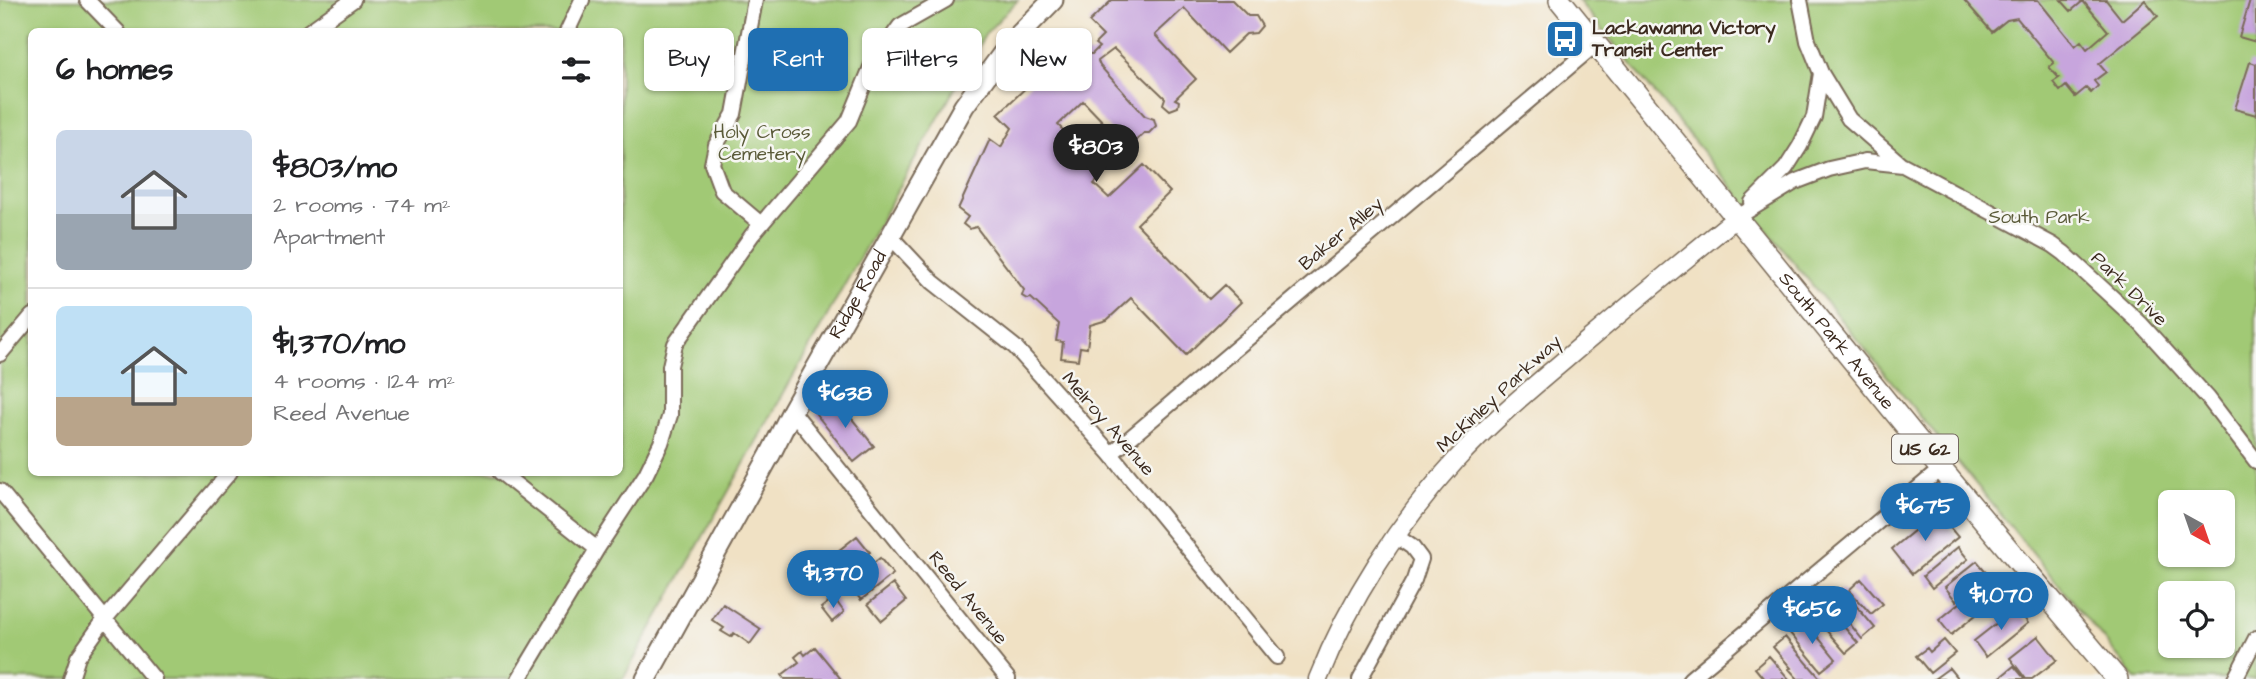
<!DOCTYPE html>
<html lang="en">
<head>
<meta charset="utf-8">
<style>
  body { margin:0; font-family:"Architects Daughter",sans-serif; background:#f2f2f2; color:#202124; height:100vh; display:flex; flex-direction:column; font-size:26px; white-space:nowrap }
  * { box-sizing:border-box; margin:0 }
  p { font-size:23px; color:#757577 }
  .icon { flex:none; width:38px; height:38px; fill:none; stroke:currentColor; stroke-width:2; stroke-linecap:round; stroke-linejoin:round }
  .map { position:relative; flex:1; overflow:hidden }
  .sheet { position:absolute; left:28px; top:28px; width:595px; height:448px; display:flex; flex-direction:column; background:#fff; border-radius:10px; box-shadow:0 2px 5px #0004 }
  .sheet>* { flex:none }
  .banner { position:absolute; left:644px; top:28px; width:665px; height:63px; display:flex; gap:14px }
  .needle { width:46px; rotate:140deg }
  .fabs { position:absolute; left:2158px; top:490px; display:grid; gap:14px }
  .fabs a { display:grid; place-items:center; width:77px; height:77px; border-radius:10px; background:#fff; box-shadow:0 2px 5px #0004; font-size:35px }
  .price { position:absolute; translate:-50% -60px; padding:0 16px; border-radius:24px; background:#1f6fb2; color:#fff; font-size:23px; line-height:46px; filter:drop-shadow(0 2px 4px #0008) }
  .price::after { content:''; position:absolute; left:50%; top:42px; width:21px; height:16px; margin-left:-10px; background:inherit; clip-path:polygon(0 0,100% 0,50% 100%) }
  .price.current { background:#222; color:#fff }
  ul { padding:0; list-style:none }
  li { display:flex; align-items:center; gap:21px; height:175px; padding:0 28px }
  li+li { border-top:2px solid #e0e0e0 }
  li span { display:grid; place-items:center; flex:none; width:196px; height:140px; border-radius:10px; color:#555 }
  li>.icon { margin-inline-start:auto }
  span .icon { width:84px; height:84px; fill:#fffc; stroke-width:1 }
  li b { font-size:30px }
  h2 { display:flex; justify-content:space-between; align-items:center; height:84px; padding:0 28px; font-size:30px }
  .tag { padding:0 24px; border-radius:10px; background:#fff; box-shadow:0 2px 5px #0004; font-size:24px; line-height:63px }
  .tag.current { background:#1f6fb2; color:#fff }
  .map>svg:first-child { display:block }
  .green { fill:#a1c975; stroke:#6e7a4a; stroke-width:2; fill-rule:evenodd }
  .building { fill:#c7a5dd }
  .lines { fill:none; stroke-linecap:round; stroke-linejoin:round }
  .minor-casing { stroke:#7a6a58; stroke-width:18 }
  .tertiary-casing { stroke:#7a6a58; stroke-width:21 }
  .secondary-casing { stroke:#7a6a58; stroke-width:23 }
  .primary-casing { stroke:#7a6a58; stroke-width:24 }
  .minor { stroke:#fff; stroke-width:14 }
  .tertiary { stroke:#fff; stroke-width:18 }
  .secondary { stroke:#fff; stroke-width:19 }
  .primary { stroke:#fff; stroke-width:21 }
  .labels { text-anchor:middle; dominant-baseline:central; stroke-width:5; stroke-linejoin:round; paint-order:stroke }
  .shield { fill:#f6f6f2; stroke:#73675e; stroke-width:2 }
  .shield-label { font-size:18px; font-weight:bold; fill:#3b2a1e }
  .poi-label { font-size:19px; font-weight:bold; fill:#3b2a1e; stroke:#f6f6f2; text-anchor:start }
  .park-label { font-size:19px; fill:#5a5a38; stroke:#f6f6f2 }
  .street-label { font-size:19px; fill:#3b2a1e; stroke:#f6f6f2 }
</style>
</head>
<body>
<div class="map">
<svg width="2256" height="679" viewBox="0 0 2256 679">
  <rect width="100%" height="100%" fill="#f6f6f2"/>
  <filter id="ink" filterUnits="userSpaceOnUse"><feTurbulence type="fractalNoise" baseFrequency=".0143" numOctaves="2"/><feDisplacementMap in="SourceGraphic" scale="14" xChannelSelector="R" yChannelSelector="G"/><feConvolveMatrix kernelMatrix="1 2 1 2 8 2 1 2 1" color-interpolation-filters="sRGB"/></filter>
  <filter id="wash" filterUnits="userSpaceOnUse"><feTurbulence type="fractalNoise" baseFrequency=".00686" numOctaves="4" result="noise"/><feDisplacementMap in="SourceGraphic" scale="28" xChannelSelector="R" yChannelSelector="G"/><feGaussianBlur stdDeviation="1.57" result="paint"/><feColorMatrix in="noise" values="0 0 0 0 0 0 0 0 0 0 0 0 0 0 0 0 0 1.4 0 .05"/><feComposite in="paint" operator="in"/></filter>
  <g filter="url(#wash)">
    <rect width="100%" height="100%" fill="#f0e1c4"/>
    <!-- green -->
    <path class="green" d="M0 0H1018L986 33 623 679H0ZM32 32H620V472H32Z
      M1578 0H2256V679H2136ZM2170 502H2222V555H2170ZM2170 593H2222V646H2170Z"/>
    <g id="blocks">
      <!-- building -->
      <path class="building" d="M1112 0H1232L1248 16H1256L1262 26 1256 33 1246 34 1226 53 1184 8 1155 35 1196 79 1175 99 1179 101 1178 107 1170 110 1163 104 1165 98 1114 49 1098 61 1100 66 1145 116 1154 119 1156 126 1149 133H1144L1128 148 1083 101 1058 125 1105 173 1094 184 1109 198 1144 165 1170 192 1137 224 1209 299 1224 285 1241 302 1186 355 1131 298 1107 320 1090 325 1087 348 1080 347 1078 360 1061 358 1063 342 1056 341 1059 324 1031 298 1027 299 1022 296 1024 290 976 227 969 229 963 224 968 217 958 209 990 139 1001 147 1012 128 998 114 1071 45 1080 53 1092 54 1099 47 1095 44 1103 36 1089 22Z
        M1964 0H2038L2075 46 2081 41 2087 49 2108 31 2083 1 2071 11 2061 0H2106L2122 20 2145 0 2158 16 2099 64 2106 72 2094 81 2098 86 2091 93 2086 88 2075 97 2066 86 2060 91 2053 82 2059 78 2049 67 2054 63 2017 18 2007 20 1992 32Z
        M2250 0H2256V42L2239 37Z
        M2250 62 2256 64V115L2235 109Z
        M836 399 874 446 854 462 816 414Z
        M1937 512 1958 537 1912 574 1892 549Z
        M857 536 870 552 841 575 828 559Z
        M1958 547 1968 559 1932 588 1923 576Z
        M880 558 893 574 861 600 848 584Z
        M1977 561 1988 574 1956 601 1945 587Z
        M1861 579 1883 604 1871 614 1849 590Z
        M893 584 906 601 882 621 868 604Z
        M1981 586 1993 601 1951 635 1939 620Z
        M1842 589 1875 628 1862 639 1830 599Z
        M834 598 844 612 832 622 821 608Z
        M723 604 761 629 750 644 734 633 731 637 721 631 724 628 712 620Z
        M1824 604 1858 643 1846 653 1812 614Z
        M2016 608 2028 623 1986 657 1974 641Z
        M1804 620 1836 659 1821 671 1789 632Z
        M2038 636 2057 660 2032 679H2026L2010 658Z
        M1785 637 1821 679H1798L1789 669 1791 668 1773 647Z
        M1944 640 1955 653 1930 673 1916 656 1927 648 1930 652Z
        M815 647 841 679H785L782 675 799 662 795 657 802 651 805 655Z
        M1769 656 1789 679H1764L1755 668Z
        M2014 666 2025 679H1998Z
        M1949 668 1958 679H1934Z"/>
    </g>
  </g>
  <g filter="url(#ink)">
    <use href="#blocks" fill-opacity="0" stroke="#7a6a58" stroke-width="2"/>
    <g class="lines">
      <!-- minor casing -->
      <g class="minor-casing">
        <path id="minor" d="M87 0 118 32
          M755 0 734 114 716 145 712 164 722 191 761 224
          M308 32 353 0
          M567 32 582 0
          M1821 73 1849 119 1902 165
          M1752 202 1786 168 1800 146 1814 117 1821 73 1808 41 1800 0
          M1736 218 1795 182 1829 169 1865 161 1903 165 2053 245 2064 253 2141 324 2208 398 2256 461
          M890 236 933 282 1015 347 1111 454 1277 657
          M0 354 32 316
          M792 411 1008 679
          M1111 454 1596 44
          M500 472 597 549
          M0 491 154 679
          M71 679 78 657 105 619 230 472
          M519 679 597 549 646 474 661 443 670 415V366L675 344 752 235 849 121 872 65 900 26 946 0
          M1360 679 1414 580 1421 559 1412 547 1396 536
          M1690 679 1941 469
          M2235 679 2256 638"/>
      </g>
      <!-- tertiary casing -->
      <g class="tertiary-casing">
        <path id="tertiary" d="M1318 679C1349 600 1399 523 1456 460 1494 418 1538 383 1581 346 1632 303 1684 260 1736 218"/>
      </g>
      <!-- secondary casing -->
      <g class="secondary-casing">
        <g id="secondary">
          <path id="s1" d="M646 679 770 455 792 411 964 106 1009 45 1053 0"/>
        </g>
      </g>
      <!-- primary casing -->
      <g class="primary-casing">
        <g id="primary">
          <path id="s2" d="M1560 0 1941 469 2117 679"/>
        </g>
      </g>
      <!-- minor -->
      <use href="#minor" class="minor"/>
      <!-- tertiary -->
      <use href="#tertiary" class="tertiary"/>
      <!-- secondary -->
      <use href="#secondary" class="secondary"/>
      <!-- primary -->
      <use href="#primary" class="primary"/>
    </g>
  </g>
  <!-- icons -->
  <defs>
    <g id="bus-square" transform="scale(2.0125)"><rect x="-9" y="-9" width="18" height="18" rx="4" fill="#1f6fb2" stroke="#f6f6f2"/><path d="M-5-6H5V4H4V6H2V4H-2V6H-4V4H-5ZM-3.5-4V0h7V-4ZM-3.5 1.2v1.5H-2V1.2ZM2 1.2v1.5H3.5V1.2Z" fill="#fff"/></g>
  </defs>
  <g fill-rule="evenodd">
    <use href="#bus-square" x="1565" y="39"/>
  </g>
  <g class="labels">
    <!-- shield labels -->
    <rect class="shield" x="1892" y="434.5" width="66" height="29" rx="5"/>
    <g class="shield-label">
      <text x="1925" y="449">US 62</text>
    </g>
    <!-- poi labels -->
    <g class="poi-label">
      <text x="1592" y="28">Lackawanna Victory<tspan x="1592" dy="22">Transit Center</tspan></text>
    </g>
    <!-- park labels -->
    <g class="park-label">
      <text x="762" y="132">Holy Cross<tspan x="762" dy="22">Cemetery</tspan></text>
      <text x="2039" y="217">South Park</text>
    </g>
    <!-- street labels -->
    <g class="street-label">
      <text transform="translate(1341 234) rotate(-40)">Baker Alley</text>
      <text transform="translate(2129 289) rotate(44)">Park Drive</text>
      <text stroke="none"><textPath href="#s1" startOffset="439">Ridge Road</textPath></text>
      <text stroke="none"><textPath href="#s2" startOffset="439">South Park Avenue</textPath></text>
      <text transform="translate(1499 394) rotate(-43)">McKinley Parkway</text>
      <text transform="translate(1108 424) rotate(49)">Melroy Avenue</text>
      <text transform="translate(968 598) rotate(51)">Reed Avenue</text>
    </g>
  </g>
</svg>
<div class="fabs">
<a><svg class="needle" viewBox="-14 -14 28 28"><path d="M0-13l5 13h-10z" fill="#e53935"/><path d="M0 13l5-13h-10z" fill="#757577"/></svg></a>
<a><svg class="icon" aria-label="locate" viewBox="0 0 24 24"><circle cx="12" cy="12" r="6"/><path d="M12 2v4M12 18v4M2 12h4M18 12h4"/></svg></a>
</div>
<b class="price current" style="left:1096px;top:184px">$803</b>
<b class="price" style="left:845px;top:430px">$638</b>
<b class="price" style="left:1925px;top:543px">$675</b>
<b class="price" style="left:833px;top:610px">$1,370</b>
<b class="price" style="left:2001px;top:632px">$1,070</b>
<b class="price" style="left:1812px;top:646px">$656</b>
<div class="banner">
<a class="tag">Buy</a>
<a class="tag current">Rent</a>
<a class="tag">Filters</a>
<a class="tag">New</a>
</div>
<section class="sheet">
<h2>6 homes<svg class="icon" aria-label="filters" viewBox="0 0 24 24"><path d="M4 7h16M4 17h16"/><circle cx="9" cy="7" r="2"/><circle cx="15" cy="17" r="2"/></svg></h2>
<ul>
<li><span style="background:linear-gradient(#c9d6e8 60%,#9aa5b1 0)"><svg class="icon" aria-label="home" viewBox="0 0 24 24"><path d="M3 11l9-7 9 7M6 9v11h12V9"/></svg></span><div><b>$803/mo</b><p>2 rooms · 74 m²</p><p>Apartment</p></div></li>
<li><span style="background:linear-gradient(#bfe0f5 65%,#b9a48a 0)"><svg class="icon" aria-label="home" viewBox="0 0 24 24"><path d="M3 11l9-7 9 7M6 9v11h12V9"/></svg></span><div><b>$1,370/mo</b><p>4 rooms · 124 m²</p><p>Reed Avenue</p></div></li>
</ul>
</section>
</div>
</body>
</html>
